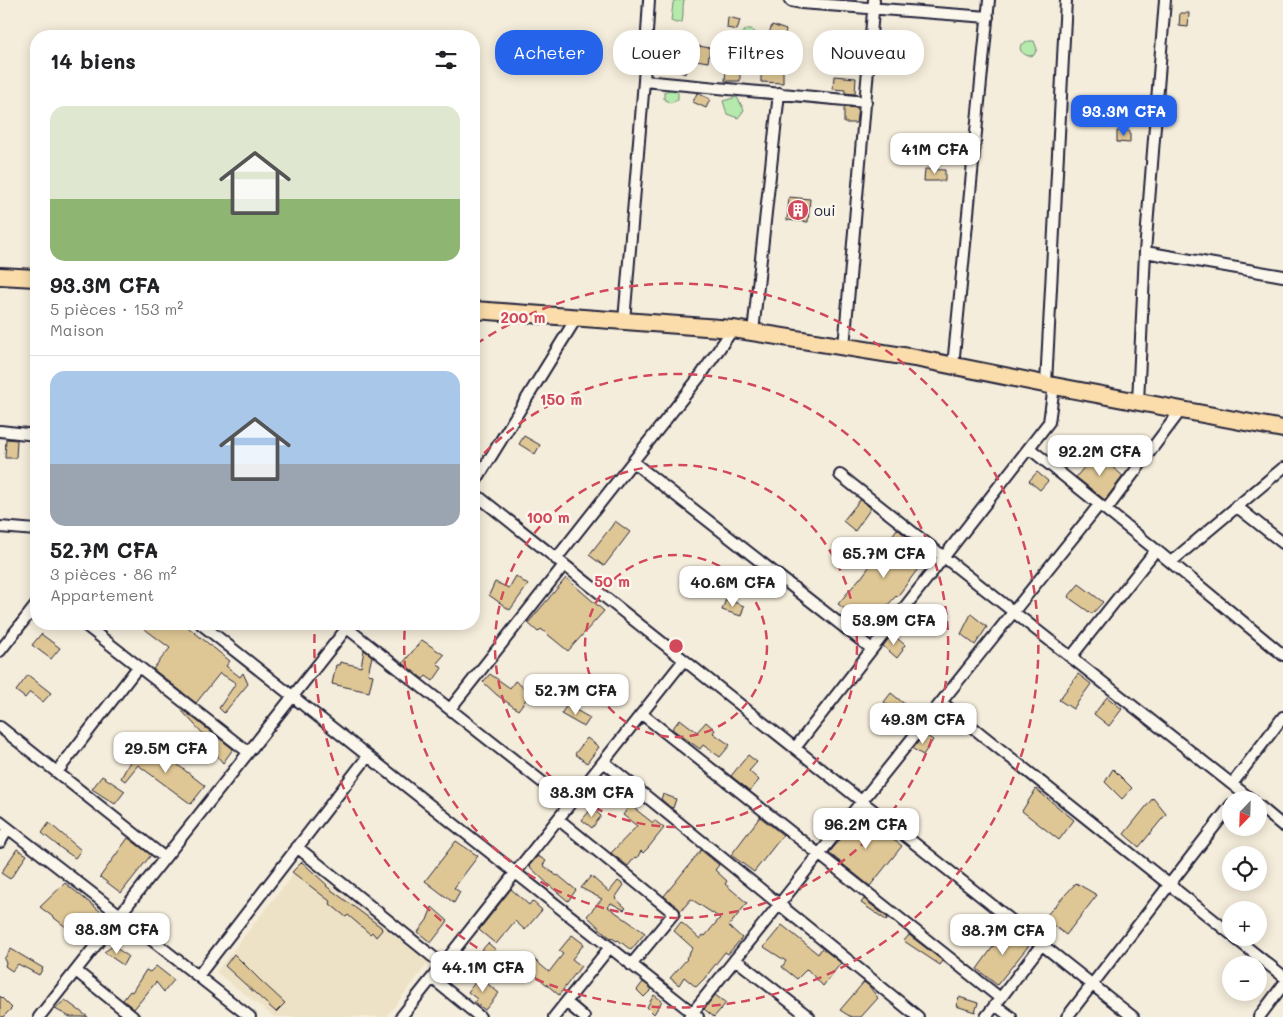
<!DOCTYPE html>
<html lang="fr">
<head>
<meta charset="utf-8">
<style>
  body { margin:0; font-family:Mali,sans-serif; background:#f6f6f6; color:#202124; height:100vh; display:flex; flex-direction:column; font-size:19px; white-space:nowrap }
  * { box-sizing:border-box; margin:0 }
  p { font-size:16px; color:#757577 }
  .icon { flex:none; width:28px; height:28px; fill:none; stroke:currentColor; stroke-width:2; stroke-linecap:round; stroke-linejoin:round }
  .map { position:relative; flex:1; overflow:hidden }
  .drawer { position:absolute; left:30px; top:30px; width:450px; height:600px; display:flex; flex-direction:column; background:#fff; border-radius:20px; box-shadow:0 2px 12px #0003 }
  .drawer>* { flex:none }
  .banner { position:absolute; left:495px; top:30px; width:475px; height:45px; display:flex; gap:10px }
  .needle { width:32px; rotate:203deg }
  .tools { position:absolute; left:1222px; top:791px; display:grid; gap:10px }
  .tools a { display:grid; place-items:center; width:45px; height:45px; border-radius:50%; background:#fff; box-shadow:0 2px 12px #0003; font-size:25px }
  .price { position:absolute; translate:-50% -42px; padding:0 11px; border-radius:10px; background:#fff; color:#222; font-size:16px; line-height:32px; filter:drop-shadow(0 1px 2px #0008) }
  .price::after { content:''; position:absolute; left:50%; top:30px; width:15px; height:11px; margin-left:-8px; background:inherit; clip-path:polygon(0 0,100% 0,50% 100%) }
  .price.selected { background:#2563eb; color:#fff }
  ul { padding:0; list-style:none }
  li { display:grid; align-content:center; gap:10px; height:265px; padding:0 20px }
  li+li { border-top:1px solid #e0e0e0 }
  li span { display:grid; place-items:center; height:155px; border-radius:15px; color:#555 }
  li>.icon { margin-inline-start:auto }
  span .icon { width:90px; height:90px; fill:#fffc; stroke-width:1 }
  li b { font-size:21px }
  h2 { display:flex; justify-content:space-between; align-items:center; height:60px; padding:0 20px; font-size:21px }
  .chip { padding:0 18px; border-radius:20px; background:#fff; box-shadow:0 2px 12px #0003; font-size:18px; line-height:45px }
  .chip.selected { background:#2563eb; color:#fff }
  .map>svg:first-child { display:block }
  .built { fill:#eee2c6 }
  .green { fill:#b5eaac; stroke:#6c8674 }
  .building { fill:#dfc795; stroke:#22223b }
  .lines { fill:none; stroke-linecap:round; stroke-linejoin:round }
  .minor-casing { stroke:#22223b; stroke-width:14 }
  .primary-casing { stroke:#22223b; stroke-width:20 }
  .minor { stroke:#fbf7ec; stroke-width:10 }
  .primary { stroke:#fbddab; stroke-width:16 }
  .ring { fill:none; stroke:#d1495b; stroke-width:2.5; stroke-dasharray:9 6 }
  .labels { text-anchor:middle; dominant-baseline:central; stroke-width:5; stroke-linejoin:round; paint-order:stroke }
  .poi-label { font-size:15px; fill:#22223b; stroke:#fbf7ec; text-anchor:start }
  .centre { fill:#d1495b; stroke:#fbf7ec; stroke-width:2.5 }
  .ring-label { font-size:15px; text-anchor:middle; font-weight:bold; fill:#d1495b; stroke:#fbf7ec; stroke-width:5; stroke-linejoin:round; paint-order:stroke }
</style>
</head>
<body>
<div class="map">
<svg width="1283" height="1017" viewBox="0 0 1283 1017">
  <rect width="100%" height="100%" fill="#f5eddb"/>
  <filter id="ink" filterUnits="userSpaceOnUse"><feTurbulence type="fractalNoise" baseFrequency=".02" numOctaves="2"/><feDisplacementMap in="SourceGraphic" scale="10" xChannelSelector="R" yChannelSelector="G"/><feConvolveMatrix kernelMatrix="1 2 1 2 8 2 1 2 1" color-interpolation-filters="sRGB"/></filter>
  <g filter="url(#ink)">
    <!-- built -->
    <path class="built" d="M302 863 429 962 386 1017H274L216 972Z"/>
    <!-- green -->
    <path class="green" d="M675 0H684C682 8 684 14 682 22L676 23 671 21 673 3Z
      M747 29H751L756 33 757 38 754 42 748 44 742 40 741 34Z
      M771 38 776 40 777 46 773 52H767L763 49 762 45 765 39Z
      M1029 41H1034L1037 49 1034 55C1029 57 1024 55 1021 51L1020 48 1021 45Z
      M674 88 678 93V100L670 103 664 99V92Z
      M737 97 744 110 738 118 727 114 723 101Z"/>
    <!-- building -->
    <path class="building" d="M1180 13H1189L1188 27 1179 26Z
      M728 17 740 20 737 30 727 28Z
      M772 25 786 30 783 40 768 36Z
      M698 46 710 48 708 62 696 60Z
      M564 49 585 50V61L564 60Z
      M669 56 688 64 685 74 665 66Z
      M726 69H740V81H725Z
      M761 70 783 71V83L761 82Z
      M834 76 856 78 855 94 845 93V90L833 89Z
      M697 93 710 99 706 108 693 102Z
      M844 107 858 108 856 123H844Z
      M1117 131H1130V143L1117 142Z
      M925 169 945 170V181H924Z
      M789 197 810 199 808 222 787 220Z
      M524 436 540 445 535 454 519 444Z
      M6 439 17 440 16 458H5Z
      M1096 453 1123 476 1105 500 1076 477Z
      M1037 472 1048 481 1040 490 1029 481Z
      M860 500 871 508 855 531 843 521Z
      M615 521 630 532 604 566 589 555 611 527Z
      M897 529 929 554 897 597 896 596 868 627 838 604 860 578H861Z
      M516 576 528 585 510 610 489 595 495 582 509 588Z
      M566 578 604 611 568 651 541 629 538 632 528 623Z
      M1079 584 1103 602 1092 614 1068 597Z
      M726 599 744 606 741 616 722 610Z
      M971 614 987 627 975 645 961 634Z
      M138 624H184L230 661 226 666 240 677 243 673 248 684 224 713 219 708 236 683 220 673 196 703 153 669 170 648Z
      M41 634 60 648 51 659 32 645Z
      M892 634 905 645 902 649 903 650 897 658 883 646Z
      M422 640 444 655 437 663 442 668 433 681 426 676 423 679 403 663Z
      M364 650 372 656 368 674 373 675 369 692 332 684 336 665H339L340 662 361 667Z
      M490 674 510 688 515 681 531 693 518 710 497 695 483 682Z
      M1078 674 1091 684 1073 709 1059 700Z
      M28 675 51 693 43 702 30 692 25 698 16 691Z
      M891 693 907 706 899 715 884 702Z
      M1107 697 1122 709 1109 726 1094 714Z
      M567 705 590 718 584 727 561 714Z
      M183 710 233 749 223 763 213 751 202 744 207 738 182 711Z
      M680 719 697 732 706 722 715 730 713 733 730 745 720 757 703 745 700 749 672 729Z
      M924 734 933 740 923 755 913 749Z
      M587 738 599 747 587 763 575 754Z
      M137 749 145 753 147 751 155 757 160 751 205 786 191 804 138 765 125 781 121 778Z
      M748 755 757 762 749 771 759 780 750 791 731 776Z
      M1113 769 1132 788 1122 799 1105 782Z
      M102 776 125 791 115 804 92 789Z
      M1036 789 1074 820 1059 840 1022 811Z
      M663 794 676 799 673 808 670 807 661 799Z
      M1153 798 1166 814 1139 847 1124 834Z
      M630 805 653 823 654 820 664 828 648 848 643 853 641 851 637 858 635 857 628 866 611 853 637 826 623 815Z
      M592 808 601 816 592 828 582 820Z
      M861 814 902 846 870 886 829 853Z
      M760 817 783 835 754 872 731 855Z
      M49 823 81 850 75 858 62 849 42 833Z
      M128 838 151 855 121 893 100 877Z
      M456 841 478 856 454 888 460 892 454 903 425 881Z
      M17 849 27 855 10 879 1 873Z
      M701 850 719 865 715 870 727 881 725 884 747 903 729 926 742 938 728 954 725 952 704 979 696 987 684 977 679 985 670 978 687 959 686 958 693 948 674 931 681 922 700 939 703 935 705 936 720 918 691 899 681 911 664 896Z
      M538 856 546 861 543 865 557 876 558 875 576 890 568 901 550 886 529 866Z
      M302 862 327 885 326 886 381 927 382 930 376 937 372 932 370 934 348 915 346 917 330 904 331 902 292 872Z
      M591 876 609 892 618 881 624 885 615 898 626 908 624 910 611 903 608 907 645 933 631 950 618 940 617 941 608 936 587 916 602 899 581 888Z
      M65 883 105 915 84 941 40 907Z
      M1076 883 1097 895 1066 935 1044 918Z
      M511 889 529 905 532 901 542 910 525 930 515 921 496 944 479 930Z
      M864 899 888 918 886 920 861 903Z
      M432 907 448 921 431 943 418 932 427 920Z
      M782 925 818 954 822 948 841 963 823 986 807 969 797 979 782 967 786 961 764 947Z
      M1008 926 1030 944 997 985 977 969Z
      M572 935 584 944 572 959 581 966 559 995 521 963 529 955 549 972 563 954 559 951Z
      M909 935 943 961 940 965 904 941Z
      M488 943 496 950 484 965 475 958Z
      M113 946 128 956 123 965 104 952Z
      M11 949 43 968 39 975 18 964 12 971 5 966 6 963 4 959Z
      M234 954 260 980 285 1003 276 1012 225 966Z
      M156 966 174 980 164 992 156 982 134 1009 123 1000 130 991 132 992 146 970 150 972Z
      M479 977 499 993 485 1010 474 1002 477 999 468 992Z
      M643 982 652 989 644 997 637 990Z
      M864 982 869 986 878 998 861 1017H851L840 1010Z
      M654 995 662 1001 654 1014 647 1007Z
      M715 995 726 1003 714 1017 704 1009Z
      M0 996 12 1008 3 1017H0Z
      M959 997 978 1003 975 1012 956 1006Z
      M65 1000 88 1017H70L55 1009Z"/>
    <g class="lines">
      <!-- minor casing -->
      <g class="minor-casing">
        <path id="minor" d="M790 0 791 1 801 3 988 17
          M644 81 866 102
          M1145 252 1283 276
          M624 321 644 81 649 0
          M753 332 779 93
          M844 347 874 0
          M953 366 989 0
          M1046 384 1066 0
          M1138 402 1145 252 1165 0
          M0 431 36 435
          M1029 448 1156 550 1283 655
          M633 462 872 649
          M840 475 1252 800
          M474 484 577 317
          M474 493 1133 1017
          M1236 506 1283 543
          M1106 510 1181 410
          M0 527 36 530
          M556 559 701 375 733 329
          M1171 562 1283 468
          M84 624 248 752
          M201 624 698 1017
          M347 628 570 804
          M0 651 36 605
          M1071 657 1156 550
          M941 702 1231 934
          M450 709 564 565
          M642 714 1000 998
          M0 727 165 858
          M795 748 1049 422 1054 386
          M604 762 918 1017
          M57 772 138 667
          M1232 784 1283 717
          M1259 806 1283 826
          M558 819 674 913 631 965
          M0 822 120 915 250 1017
          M0 842 8 829
          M297 847 443 965
          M1235 938 1283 976
          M735 959 809 1017
          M76 971 133 1017
          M198 976 368 756
          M432 978 480 1017
          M566 1002 584 1017
          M995 1005 1011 1017
          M39 1017 350 624
          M401 1017 684 660
          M554 1017 610 947
          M689 1017 1099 505
          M986 1017 1042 944
          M1067 1017 1231 805
          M1259 1017 1283 985"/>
      </g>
      <!-- primary casing -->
      <g class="primary-casing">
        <path id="primary" d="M0 276 36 278
          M474 310 733 329 915 358 1054 386 1283 429"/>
      </g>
      <!-- minor -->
      <use href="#minor" class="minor"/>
      <!-- primary -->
      <use href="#primary" class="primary"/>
    </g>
  </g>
  <!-- distance rings -->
  <g class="ring">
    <circle cx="676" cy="646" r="91"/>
    <circle cx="676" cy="646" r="181"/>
    <path d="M474 464A272 272 0 1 1 405 625"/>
    <path d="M476 344A362 362 0 1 1 315 624"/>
  </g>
  <!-- icons -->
  <defs>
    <g id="building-disc" transform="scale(1.125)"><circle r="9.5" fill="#d1495b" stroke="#fbf7ec"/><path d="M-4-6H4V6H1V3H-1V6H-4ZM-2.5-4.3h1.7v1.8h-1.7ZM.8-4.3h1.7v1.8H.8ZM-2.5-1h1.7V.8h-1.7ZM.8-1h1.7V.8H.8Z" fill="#fff"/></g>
  </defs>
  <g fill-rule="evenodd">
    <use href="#building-disc" x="798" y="210"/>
  </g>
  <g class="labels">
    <!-- poi labels -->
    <g class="poi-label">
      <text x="814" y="210">oui</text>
    </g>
  </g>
  <circle cx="676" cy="646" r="8" class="centre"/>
  <g class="ring-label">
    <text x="523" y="323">200 m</text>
    <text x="561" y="405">150 m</text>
    <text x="548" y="523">100 m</text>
    <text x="612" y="587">50 m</text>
  </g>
</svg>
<div class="tools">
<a><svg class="needle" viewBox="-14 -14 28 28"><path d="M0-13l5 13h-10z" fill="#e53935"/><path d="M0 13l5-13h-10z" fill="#757577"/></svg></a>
<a><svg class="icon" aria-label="locate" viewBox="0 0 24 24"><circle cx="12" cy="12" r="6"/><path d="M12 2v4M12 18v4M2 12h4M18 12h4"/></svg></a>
<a>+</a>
<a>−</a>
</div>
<b class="price selected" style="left:1124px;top:137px">93.3M CFA</b>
<b class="price" style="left:935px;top:175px">41M CFA</b>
<b class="price" style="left:1100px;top:477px">92.2M CFA</b>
<b class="price" style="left:884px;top:579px">65.7M CFA</b>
<b class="price" style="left:733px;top:608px">40.6M CFA</b>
<b class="price" style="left:894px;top:646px">53.9M CFA</b>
<b class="price" style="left:576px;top:716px">52.7M CFA</b>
<b class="price" style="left:923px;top:745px">49.3M CFA</b>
<b class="price" style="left:166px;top:774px">29.5M CFA</b>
<b class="price" style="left:592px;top:818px">38.3M CFA</b>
<b class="price" style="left:866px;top:850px">96.2M CFA</b>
<b class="price" style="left:117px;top:955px">38.3M CFA</b>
<b class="price" style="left:1003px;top:956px">38.7M CFA</b>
<b class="price" style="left:483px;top:993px">44.1M CFA</b>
<div class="banner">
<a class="chip selected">Acheter</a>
<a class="chip">Louer</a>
<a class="chip">Filtres</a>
<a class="chip">Nouveau</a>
</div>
<section class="drawer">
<h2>14 biens<svg class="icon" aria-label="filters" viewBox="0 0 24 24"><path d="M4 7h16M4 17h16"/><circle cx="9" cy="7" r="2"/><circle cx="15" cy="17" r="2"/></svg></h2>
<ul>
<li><span style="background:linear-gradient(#dfe7d0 60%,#8fb573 0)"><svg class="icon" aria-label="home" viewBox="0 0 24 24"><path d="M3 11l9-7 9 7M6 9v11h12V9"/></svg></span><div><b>93.3M CFA</b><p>5 pièces · 153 m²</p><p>Maison</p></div></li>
<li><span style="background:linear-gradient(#a9c7e8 60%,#9aa5b1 0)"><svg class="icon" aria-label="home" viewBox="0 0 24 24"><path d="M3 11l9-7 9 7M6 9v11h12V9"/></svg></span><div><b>52.7M CFA</b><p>3 pièces · 86 m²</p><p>Appartement</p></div></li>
</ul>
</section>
</div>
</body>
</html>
